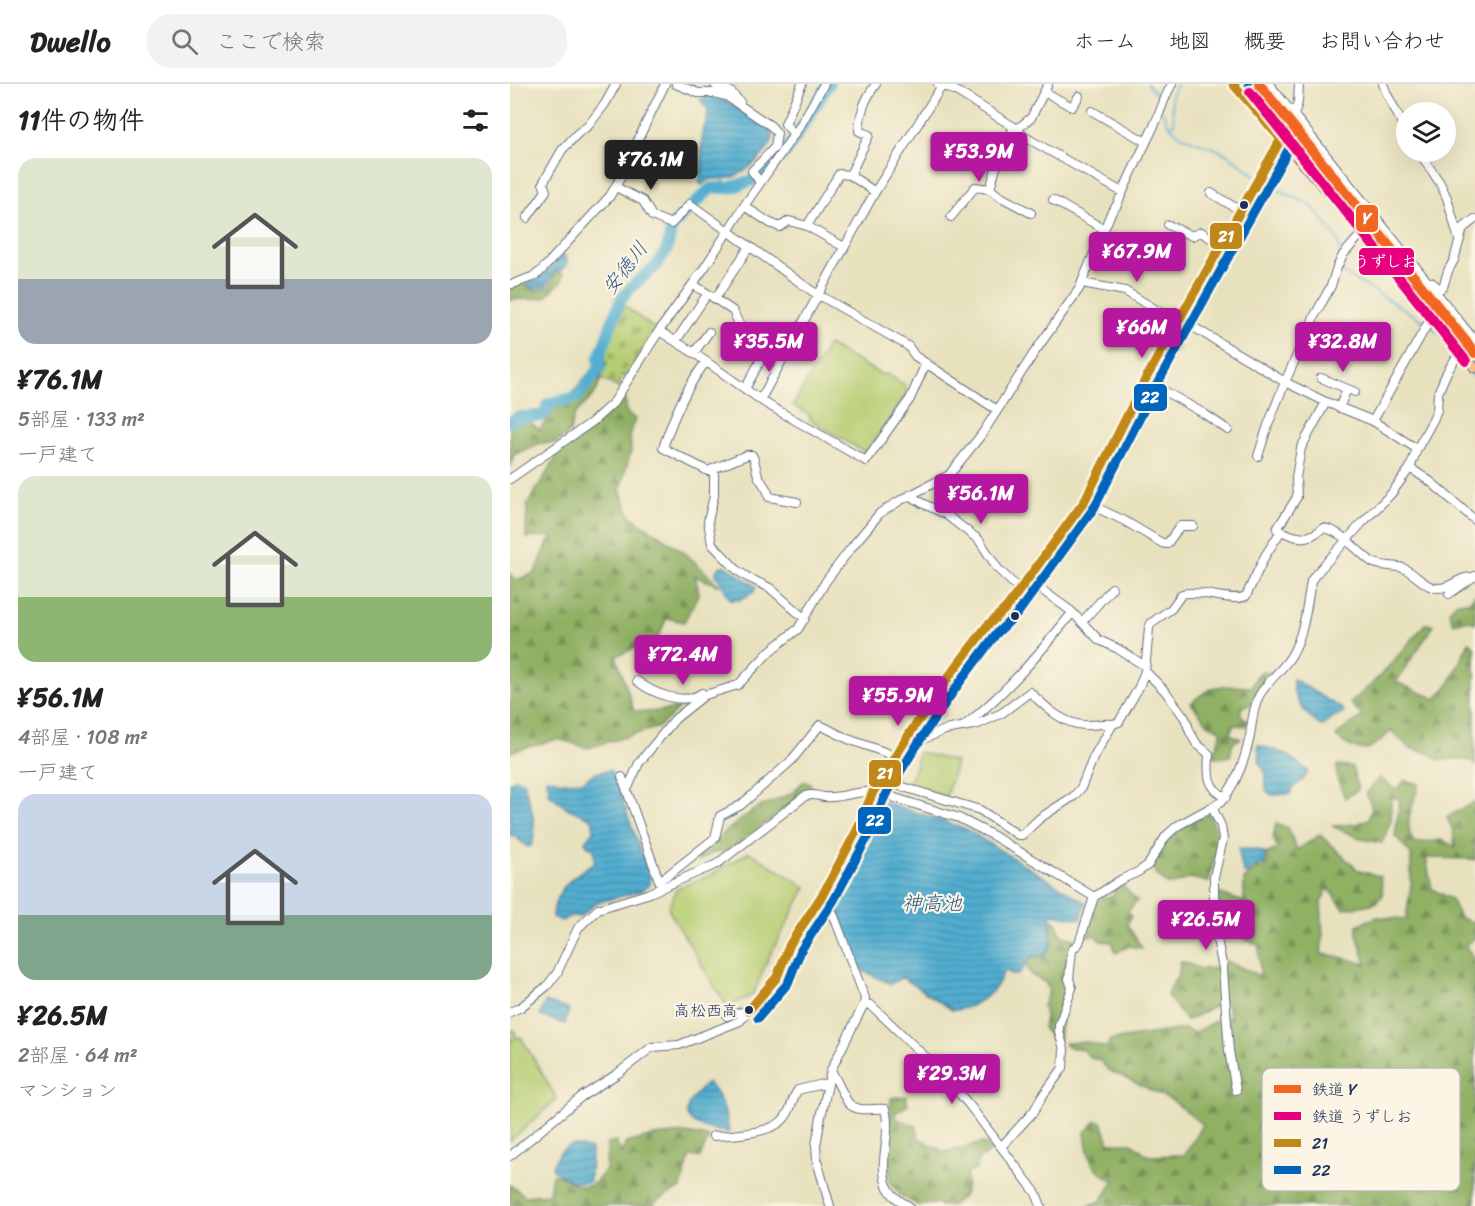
<!DOCTYPE html>
<html lang="ja">
<head>
<meta charset="utf-8">
<style>
  body { margin:0; font-family:Sriracha,"Klee One",sans-serif; background:#f2f2f2; color:#222; height:100vh; display:flex; flex-direction:column; font-size:22px; white-space:nowrap }
  * { box-sizing:border-box; margin:0 }
  p { font-size:20px; color:#767676 }
  .icon { flex:none; width:33px; height:33px; fill:none; stroke:currentColor; stroke-width:2; stroke-linecap:round; stroke-linejoin:round }
  .map { position:relative; flex:1; overflow:hidden }
  .sheet { display:flex; flex-direction:column; background:#fff; width:510px }
  .sheet>* { flex:none }
  .controls { position:absolute; left:886px; top:18px; display:grid; gap:12px }
  .controls a { display:grid; place-items:center; width:60px; height:60px; border-radius:50%; background:#fff; box-shadow:0 6px 24px #0002; font-size:30px }
  .price { position:absolute; translate:-50% -51px; padding:0 14px; border-radius:6px; background:#b5179e; color:#fff; font-size:20px; line-height:39px; filter:drop-shadow(0 2px 3px #0008) }
  .price::after { content:''; position:absolute; left:50%; top:36px; width:18px; height:14px; margin-left:-9px; background:inherit; clip-path:polygon(0 0,100% 0,50% 100%) }
  .price.current { background:#222; color:#fff }
  ul { padding:0; list-style:none }
  li { display:grid; align-content:center; gap:12px; height:318px; padding:0 18px }
  li span { display:grid; place-items:center; height:186px; border-radius:18px; color:#555 }
  li>.icon { margin-inline-start:auto }
  span .icon { width:108px; height:108px; fill:#fffc; stroke-width:1 }
  li b { font-size:26px }
  h2 { display:flex; justify-content:space-between; align-items:center; height:72px; padding:0 18px; font-size:26px }
  header { display:flex; align-items:center; gap:36px; box-sizing:border-box; height:84px; padding:0 30px; background:#fff; border-bottom:2px solid #e0e0e0 }
  header strong { font-size:28px }
  nav { display:flex; gap:33px; margin-inline-start:auto; font-size:21px }
  .search { width:420px; height:54px; background:#f2f2f2; display:flex; align-items:center; gap:15px; box-sizing:border-box; padding:0 21px; border-radius:24px; color:#767676; font-size:22px }
  main { display:flex; flex:1; min-height:0 }
  .map>svg:first-child { display:block }
  .grass { fill:#b6cd72; stroke:#687e68; stroke-width:1.5 }
  .forest { fill:url(#forest-firs); stroke:#567061; stroke-width:1.5 }
  .cemetery { fill:url(#cemetery-stones); stroke:#687e68; stroke-width:1.5 }
  .water { fill:url(#water-rules); stroke:#366e97; stroke-width:1.5 }
  .lines { fill:none; stroke-linecap:round; stroke-linejoin:round }
  .stream { stroke:#52aed0; stroke-width:2 }
  .river { stroke:#52aed0; stroke-width:12 }
  .minor-casing { stroke:#636d80; stroke-width:10 }
  .major-casing { stroke:#636d80; stroke-width:11 }
  .minor { stroke:#fff; stroke-width:8 }
  .major { stroke:#f5bf86; stroke-width:9 }
  .bus-1-casing { stroke:#fcf5e5; stroke-width:14 }
  .bus-2-casing { stroke:#fcf5e5; stroke-width:14 }
  .bus-1 { stroke:#c08818; stroke-width:9 }
  .bus-2 { stroke:#0065bd; stroke-width:9 }
  .rail-1-casing { stroke:#fcf5e5; stroke-width:15 }
  .rail-2-casing { stroke:#fcf5e5; stroke-width:15 }
  .rail-1 { stroke:#f26522; stroke-width:10 }
  .rail-2 { stroke:#e5007d; stroke-width:10 }
  .bus-dot { fill:#1b2f5e; stroke:#fcf5e5; stroke-width:2 }
  .labels { text-anchor:middle; dominant-baseline:central; stroke-width:4.5; stroke-linejoin:round; paint-order:stroke }
  .bus-label { font-size:16px; fill:#1b2f5e; stroke:#fcf5e5; text-anchor:end }
  .water-label { font-size:20px; font-style:italic; fill:#2e5b86; stroke:#fcf5e5 }
  .key { fill:#fcf5e5; stroke:#b8babc; stroke-width:1.5 }
  .key-label { font-size:16px; fill:#1b2f5e }
  .line-badge { stroke:#fcf5e5; stroke-width:2 }
  .badge-label { font-size:16px; text-anchor:middle; font-weight:bold; fill:#fff }
</style>
</head>
<body>
<header>
<strong>Dwello</strong>
<div class="search"><svg class="icon" aria-label="search" viewBox="0 0 24 24"><circle cx="10" cy="10" r="6"/><path d="M15 15l6 6"/></svg>ここで検索</div>
<nav><a>ホーム</a><a>地図</a><a>概要</a><a>お問い合わせ</a></nav>
</header>
<main>
<section class="sheet">
<h2>11件の物件<svg class="icon" aria-label="filters" viewBox="0 0 24 24"><path d="M4 7h16M4 17h16"/><circle cx="9" cy="7" r="2"/><circle cx="15" cy="17" r="2"/></svg></h2>
<ul>
<li><span style="background:linear-gradient(#dfe7d0 65%,#9aa5b1 0)"><svg class="icon" aria-label="home" viewBox="0 0 24 24"><path d="M3 11l9-7 9 7M6 9v11h12V9"/></svg></span><div><b>¥76.1M</b><p>5部屋 · 133 m²</p><p>一戸建て</p></div></li>
<li><span style="background:linear-gradient(#dfe7d0 65%,#8fb573 0)"><svg class="icon" aria-label="home" viewBox="0 0 24 24"><path d="M3 11l9-7 9 7M6 9v11h12V9"/></svg></span><div><b>¥56.1M</b><p>4部屋 · 108 m²</p><p>一戸建て</p></div></li>
<li><span style="background:linear-gradient(#c9d6e8 65%,#7fa58c 0)"><svg class="icon" aria-label="home" viewBox="0 0 24 24"><path d="M3 11l9-7 9 7M6 9v11h12V9"/></svg></span><div><b>¥26.5M</b><p>2部屋 · 64 m²</p><p>マンション</p></div></li>
</ul>
</section>
<div class="map">
<svg width="965" height="1122" viewBox="0 0 965 1122">
  <defs>
    <pattern id="forest-firs" width="22" height="20" patternUnits="userSpaceOnUse" patternTransform="scale(1.5)"><rect width="22" height="20" fill="#90b064"/><path d="M5 1l3.5 6h-7zM16 11l3.5 6h-7z" fill="#759056"/></pattern>
    <pattern id="cemetery-stones" width="16" height="16" patternUnits="userSpaceOnUse" patternTransform="scale(1.5)"><rect width="16" height="16" fill="#b6cd72"/><path d="M2 7V4a2 2 0 0 1 4 0v3zM10 15v-3a2 2 0 0 1 4 0v3z" fill="#9cb065"/></pattern>
    <pattern id="water-rules" width="6" height="5" patternUnits="userSpaceOnUse" patternTransform="scale(1.5)"><rect width="6" height="5" fill="#52aed0"/><path d="M0 2.5h6" fill="none" stroke="#438eac"/></pattern>
  </defs>
  <rect width="100%" height="100%" fill="#fcf5e5"/>
  <filter id="ink" filterUnits="userSpaceOnUse"><feTurbulence type="fractalNoise" baseFrequency=".0167" numOctaves="2"/><feDisplacementMap in="SourceGraphic" scale="12" xChannelSelector="R" yChannelSelector="G"/><feConvolveMatrix kernelMatrix="1 2 1 2 8 2 1 2 1" color-interpolation-filters="sRGB"/></filter>
  <filter id="wash" filterUnits="userSpaceOnUse"><feTurbulence type="fractalNoise" baseFrequency=".008" numOctaves="4" result="noise"/><feDisplacementMap in="SourceGraphic" scale="24" xChannelSelector="R" yChannelSelector="G"/><feGaussianBlur stdDeviation="1.35" result="paint"/><feColorMatrix in="noise" values="0 0 0 0 0 0 0 0 0 0 0 0 0 0 0 0 0 1.4 0 .05"/><feComposite in="paint" operator="in"/></filter>
  <g filter="url(#wash)">
    <rect width="100%" height="100%" fill="#e8e1be"/>
    <!-- grass -->
    <path class="grass" d="M318 261 372 291 377 290 395 301 397 309 356 369 299 335 301 332 283 321Z
      M409 668 446 678 436 713 399 702Z
      M239 768 296 803 258 875 243 911 217 923 158 825 167 804 201 791Z
      M4 946 7 955 11 953 47 1015 0 1057V958L4 956 0 957V947Z"/>
    <!-- forest -->
    <path class="forest" d="M47 187 53 190 52 197 34 214 0 216V202L13 199C23 209 28 207 40 202Z
      M92 274 96 277C94 284 89 304 85 309 72 327 64 322 60 348L46 359H30L4 371 0 383V336C12 333 21 337 29 346L37 336 40 317 61 310Z
      M115 310 117 330 126 335 120 348 121 367 110 406 121 433 174 468 210 502 185 492 189 509 174 538 157 534 147 555 106 572 124 627 139 628 170 624 149 643 78 664 48 655 0 668V489L6 496 25 489 41 452 16 454 17 421 49 369 96 333Z
      M965 510V539L959 536 943 539 939 527 947 518H959Z
      M915 540 924 541 886 598 926 615 939 600 959 558 965 564V683L963 677 947 675 929 676 920 670 900 664 881 647C859 669 850 672 826 653L830 648 852 632 840 619C869 596 891 569 915 540Z
      M752 587 762 589 750 602 741 620 732 623 730 630 738 638 736 642 723 641 720 650 731 655 723 658 720 672 709 674 703 672 712 647 698 640 681 619C706 598 710 602 741 603L746 593Z
      M827 681 842 683 848 706 835 714 827 694Z
      M869 693 886 706 895 696 909 700C904 718 891 744 905 759L932 756 945 763 943 747 937 733 965 718V777L964 775 916 774 922 805 941 815 950 834 965 839V854L955 861 965 876V1122H578L591 1117 604 1097C580 1084 578 1075 575 1048L586 1037 592 1038 599 1059H622L638 1072 674 1071 693 1041 662 1016 598 986 590 976 581 974 573 966 555 962V959L578 958 596 964 600 956 674 945 684 949 712 933 720 935 716 916 676 937 657 911 668 890 671 877 691 885 710 884 716 877 750 892 749 862 710 841 708 809 734 818V795L745 785 754 784 757 777 756 770 768 765 763 754 766 740 778 744 787 766 810 751 849 787 870 792 873 811 866 819 834 825 818 804 811 818 813 853 811 870 826 872 856 880 847 850V841L867 833 896 835 901 800V770L885 752 890 714H881V736L872 759 852 755 822 742 847 740 859 735 862 723 856 710Z
      M293 698 300 699 303 706 291 712 224 763 213 768 202 769 188 778 187 773C205 758 221 742 241 728 252 720 267 717 280 710 285 707 289 702 293 698Z
      M699 729 709 754 699 798 680 794 664 800H657L646 790 642 780 658 755 674 742Z
      M612 801 627 817 618 827 621 833 617 841 632 864 619 862 606 869 602 858 590 857 585 851 573 853 586 816 603 812 606 804Z
      M540 837H545L552 852 568 856C556 869 551 883 559 901L551 917 553 925 549 956 546 959 533 944 535 932 533 922 539 908 536 899 521 891 515 880 524 872 533 874C546 860 543 855 540 837Z
      M396 1012 398 1021 385 1029 387 1035 406 1042 409 1054 434 1068 473 1059 486 1064 468 1076 466 1086 457 1089V1100L454 1111 442 1122H430L428 1119 409 1122 391 1112 380 1098 378 1068 381 1014Z
      M175 1049 199 1053 190 1074 180 1072 171 1104 146 1117 144 1122H0V1101L15 1112 39 1110 42 1091C57 1089 67 1110 83 1100 88 1097 92 1090 96 1086L97 1060 106 1058 111 1069 116 1059 144 1052Z"/>
    <!-- cemetery -->
    <path class="cemetery" d="M111 219 145 245 117 292 112 291 109 304 91 295 97 279 93 270Z"/>
    <!-- water -->
    <path class="water" d="M196 12 214 16 260 45 263 54C260 67 236 89 223 93 212 97 200 91 192 101L189 99 192 83V52L198 30 197 24 190 16Z
      M50 170 54 171C58 177 58 180 53 186H46L37 201 22 205 17 200 35 190 51 173Z
      M211 482H216L246 502 244 508 229 516H221L206 491V487Z
      M783 595 834 626 833 629 823 633 813 642 809 641C795 629 781 615 783 595Z
      M748 661 776 670 798 687 794 695 783 704 780 710 761 711 756 706C756 697 757 686 750 680Z
      M100 686 105 695 140 794V800L131 807 86 819 70 833 60 832 52 837 43 833C43 806 64 791 85 778L84 765 77 761 75 757 84 747 82 735 57 724 38 709 39 700 36 698V694L53 698 73 697 85 689Z
      M5 695 13 697C19 717 29 741 22 761L18 763 4 752H0V698Z
      M366 715 456 745 576 819 571 835 542 830C536 847 549 858 532 873L523 871 508 891H501L497 886C490 890 491 896 486 903 476 915 458 926 442 926L392 893 381 900 351 886 326 820 345 771 343 767Z
      M729 764 749 766 755 769 754 781 743 783 738 789H734L730 777Z
      M35 918 59 925 55 940 30 932Z
      M197 999C212 1012 216 1030 219 1048 178 1044 160 1032 197 999Z
      M62 1061 81 1065 80 1097C70 1103 47 1092 42 1083 46 1072 51 1065 62 1061Z"/>
    <g class="lines">
      <!-- stream -->
      <path class="stream" d="M637 0 647 11 651 20
        M653 28C660 54 687 57 708 66 722 72 735 83 747 93
        M661 42 664 39 661 11 667 0
        M214 94V104
        M751 96 766 105 799 120 805 126 828 156 830 170
        M830 185 832 188 920 241 929 249 965 295"/>
      <!-- river -->
      <path class="river" d="M0 338 9 333 32 332 35 330 38 320 67 313 90 284 89 274 111 215 125 200 145 183 157 165 162 142 199 106 202 104H220L243 96 276 68 319 0"/>
    </g>
  </g>
  <g filter="url(#ink)">
    <g class="lines">
      <!-- minor casing -->
      <g class="minor-casing">
        <path id="minor" d="M166 0 188 9H204L216 12 261 42 267 49 265 63 242 87 250 98
          M428 0 446 7 504 43 515 53 612 108
          M759 0 965 257
          M873 0 877 10 897 49
          M205 1 221 8 230 18
          M535 8 562 23 569 12
          M582 27 636 58
          M504 43 486 84 480 105 489 112 521 129
          M507 45 521 34 538 0
          M284 50 275 40 292 0
          M909 68 930 99 937 114 949 156
          M340 91 359 51 349 47C350 28 355 15 366 0
          M106 103 133 117 142 132 161 140 180 120 302 207 398 262 405 272 487 326
          M701 109 731 127
          M543 116 594 145
          M234 122 260 139 270 143 279 137 297 142 334 163
          M441 133 465 103 480 105
          M17 134 36 107 33 99 52 66 68 49 78 42 95 20 106 0
          M658 141 682 152 691 148 712 161
          M297 142 329 90 340 91 365 108
          M921 198 930 205 933 203 938 187 944 176 953 144 965 135
          M572 199 615 207 668 239
          M0 200H3L22 193 30 188 100 112 117 82 123 66 155 0
          M183 200 223 227 229 240 255 255 279 262
          M205 215 239 163
          M670 235 775 298 816 318 863 337 907 365
          M149 247 184 269 255 319 356 377 400 315 416 279
          M166 257 194 215
          M184 269 199 248
          M196 278C176 302 163 334 153 364L198 387 237 371H242C246 378 245 384 248 391 251 399 259 405 259 413L287 418
          M811 294 845 308
          M635 296 693 329 718 346
          M235 305 260 259
          M248 315 253 311 365 108 433 0
          M829 324 837 305
          M863 337 923 230
          M748 372 758 341 775 298 805 231 821 202 827 183 833 171 853 148
          M900 384 921 398 965 436
          M204 385V412L198 437 202 460 227 486 237 493 260 504 295 535
          M0 395 82 338 104 318 149 247 195 183 234 122 290 42 314 0
          M400 411 412 419 435 430 469 456 488 485 510 506
          M574 418 613 436 652 459 657 460 670 442H683
          M771 447C788 455 798 457 813 444 833 447 846 467 862 478 870 483 884 481 893 484 905 489 916 505 929 504 942 504 949 492 964 493
          M518 496 561 527 589 556 608 565 635 582
          M939 510 965 492
          M572 538 602 504
          M635 587 655 607 675 634 680 648 686 659 699 670C698 689 696 704 716 713
          M127 597C144 610 173 622 192 609
          M454 642C496 609 529 570 562 529
          M400 649 414 655 435 646 468 640 492 629 520 608C535 623 556 643 579 641 588 641 594 639 603 640
          M391 664 388 694 390 702 470 726 508 751H512L530 734 564 712 571 704 584 672 603 640 609 638 629 603 635 587 639 544 641 539 661 525 672 510C691 505 723 519 736 512L755 472 771 447 767 445 787 413 786 394 791 364 816 318
          M112 693 150 799
          M370 697 379 710 385 714 449 734 482 751 584 813
          M117 706 129 679 165 635 195 611 228 601 260 567 288 545 316 497 341 464 370 429 391 416 439 391 472 350 524 269 569 205 601 129 607 121C618 95 631 69 643 44 651 28 653 15 662 0
          M702 723 711 742 713 755 704 793V840L713 885 719 967 726 1006
          M149 796 157 792 205 754 210 732 231 721 281 677 310 641 338 655 377 669 384 673
          M313 810 322 827 355 914 354 920 321 986 311 1033 306 1061 307 1077 320 1122
          M354 920 361 921 429 986 460 1022 526 1109 531 1122
          M0 928 11 923 37 902 47 889 68 844 88 825 137 810 207 780 295 712C304 709 306 712 314 713 331 715 347 706 363 708
          M217 932 239 926
          M321 986 338 1019C350 1030 362 1023 375 1025 385 1059 354 1101 399 1122
          M203 1052C223 1051 265 1050 276 1032 282 1024 282 1013 288 1006L317 999
          M491 1063 524 1027 531 1014 553 984 554 965 549 948V941L562 904 559 895 562 866 569 859 584 813 612 795 628 788 638 781 656 752 667 742 711 718C727 699 735 676 740 652 742 638 743 624 749 612 757 597 772 587 781 572 794 551 797 521 801 497L805 491 852 439 881 410 900 384 907 365 923 336 927 326 928 309 937 288 951 266
          M0 1072 71 1013 107 990 142 963 169 961 230 937 267 893 280 860 313 810 346 748 363 708 384 673 440 591 477 542 497 523 574 418 635 296 784 31 788 18 789 0"/>
      </g>
      <!-- major casing -->
      <g class="major-casing">
        <path id="major" d="M723 0 888 188 965 284"/>
      </g>
      <!-- minor -->
      <use href="#minor" class="minor"/>
      <!-- major -->
      <use href="#major" class="major"/>
      <!-- bus-1 casing -->
      <g class="bus-1-casing">
        <path id="bus-1" d="M239 926 267 893 280 860 313 810 346 748 363 708 402 646 440 591 477 542 497 523 574 418 635 296 771 55 723 0"/>
      </g>
      <!-- bus-2 casing -->
      <g class="bus-2-casing">
        <path id="bus-2" d="M248 934 278 899 291 866 324 816 357 754 374 714 412 653 450 598 486 550 507 530 584 424 646 302 781 61 783 54 781 48 739 0"/>
      </g>
      <!-- bus-1 -->
      <use href="#bus-1" class="bus-1"/>
      <!-- bus-2 -->
      <use href="#bus-2" class="bus-2"/>
      <!-- rail-1 casing -->
      <g class="rail-1-casing">
        <path id="rail-1" d="M749 0 965 269"/>
      </g>
      <!-- rail-2 casing -->
      <g class="rail-2-casing">
        <path id="rail-2" d="M740 8 956 277"/>
      </g>
      <!-- rail-1 -->
      <use href="#rail-1" class="rail-1"/>
      <!-- rail-2 -->
      <use href="#rail-2" class="rail-2"/>
    </g>
  </g>
  <!-- markers -->
  <g class="bus-dot">
    <circle cx="734" cy="121" r="5"/>
    <circle cx="505" cy="532" r="5"/>
    <circle cx="239" cy="926" r="5"/>
  </g>
  <g class="labels">
    <!-- bus labels -->
    <g class="bus-label">
      <text x="228" y="926">高松西高</text>
    </g>
    <!-- water labels -->
    <g class="water-label">
      <text transform="translate(115 184) rotate(-52)">安徳川</text>
      <text x="422" y="819">神高池</text>
    </g>
  </g>
  <!-- legend -->
  <rect x="752" y="984" width="198" height="123" rx="9" class="key"/>
  <rect x="764" y="1001" width="27" height="8" fill="#f26522"/>
  <rect x="764" y="1028" width="27" height="8" fill="#e5007d"/>
  <rect x="764" y="1055" width="27" height="8" fill="#c08818"/>
  <rect x="764" y="1082" width="27" height="8" fill="#0065bd"/>
  <g class="key-label">
    <text x="802" y="1011">鉄道 Y</text>
    <text x="802" y="1038">鉄道 うずしお</text>
    <text x="802" y="1065">21</text>
    <text x="802" y="1092">22</text>
  </g>
  <g class="line-badge">
    <rect x="845" y="120" width="24" height="29" rx="6" fill="#f26522"/>
    <rect x="699" y="138" width="34" height="28" rx="6" fill="#c08818"/>
    <rect x="848" y="163" width="57" height="29" rx="6" fill="#e5007d"/>
    <rect x="623" y="299" width="35" height="29" rx="6" fill="#0065bd"/>
    <rect x="358" y="675" width="34" height="29" rx="6" fill="#c08818"/>
    <rect x="347" y="722" width="35" height="29" rx="6" fill="#0065bd"/>
  </g>
  <g class="badge-label">
    <text x="857" y="140">Y</text>
    <text x="716" y="158">21</text>
    <text x="876" y="183">うずしお</text>
    <text x="640" y="319">22</text>
    <text x="375" y="695">21</text>
    <text x="365" y="742">22</text>
  </g>
</svg>
<div class="controls">
<a><svg class="icon" aria-label="layers" viewBox="0 0 24 24"><path d="M12 4l9 5-9 5-9-5zM3 14l9 5 9-5"/></svg></a>
</div>
<b class="price" style="left:469px;top:99px">¥53.9M</b>
<b class="price current" style="left:141px;top:107px">¥76.1M</b>
<b class="price" style="left:627px;top:199px">¥67.9M</b>
<b class="price" style="left:632px;top:275px">¥66M</b>
<b class="price" style="left:259px;top:289px">¥35.5M</b>
<b class="price" style="left:833px;top:289px">¥32.8M</b>
<b class="price" style="left:471px;top:441px">¥56.1M</b>
<b class="price" style="left:173px;top:602px">¥72.4M</b>
<b class="price" style="left:388px;top:643px">¥55.9M</b>
<b class="price" style="left:696px;top:867px">¥26.5M</b>
<b class="price" style="left:442px;top:1021px">¥29.3M</b>
</div>
</main>
</body>
</html>
